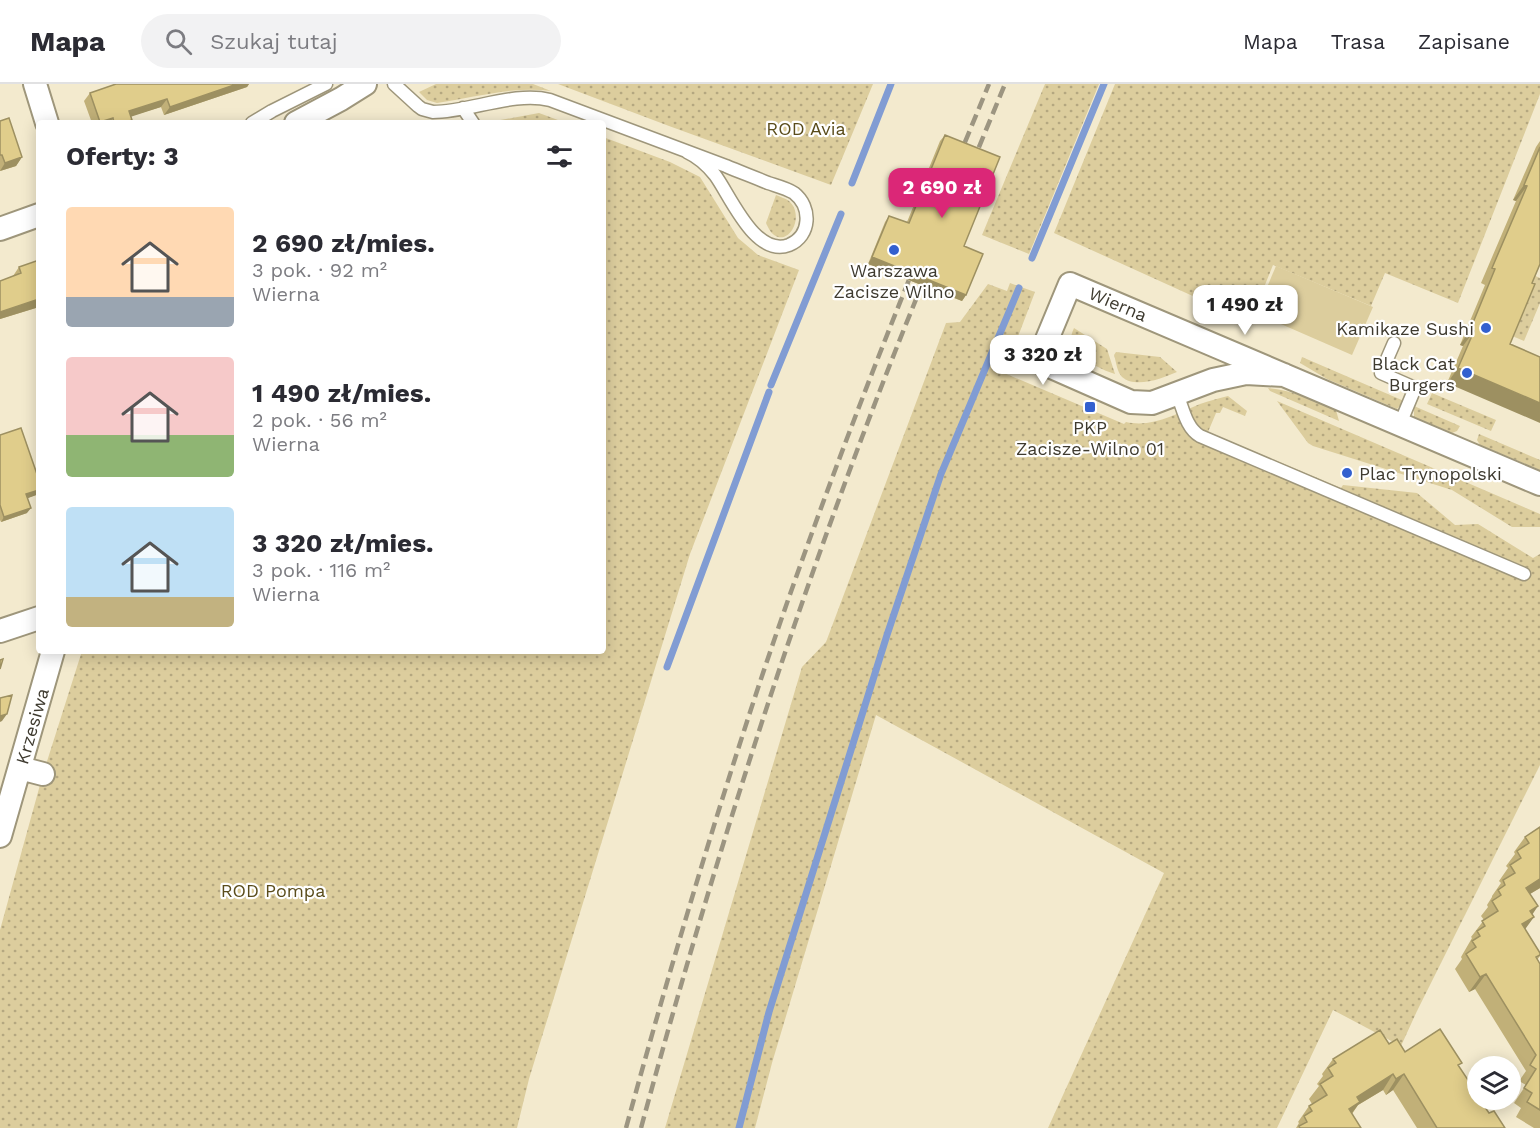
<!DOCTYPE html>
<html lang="pl">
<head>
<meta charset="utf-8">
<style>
  body { margin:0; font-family:"Work Sans",sans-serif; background:#f2f2f3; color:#2b2b33; height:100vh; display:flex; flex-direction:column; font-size:22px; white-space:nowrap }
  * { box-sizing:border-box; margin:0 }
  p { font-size:20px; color:#7c7c81 }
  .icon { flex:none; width:33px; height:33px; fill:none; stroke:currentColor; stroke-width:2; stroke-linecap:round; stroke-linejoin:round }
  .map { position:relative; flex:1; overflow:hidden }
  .panel { position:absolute; left:36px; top:36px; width:570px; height:534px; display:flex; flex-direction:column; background:#fff; border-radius:6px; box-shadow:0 3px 15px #0003 }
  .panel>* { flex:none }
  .tools { position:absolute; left:1467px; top:972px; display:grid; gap:12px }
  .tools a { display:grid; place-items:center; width:54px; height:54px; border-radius:50%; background:#fff; box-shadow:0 3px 15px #0003; font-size:30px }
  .price { position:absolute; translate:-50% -51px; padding:0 14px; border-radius:12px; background:#fff; color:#222; font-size:20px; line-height:39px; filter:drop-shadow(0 2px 3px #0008) }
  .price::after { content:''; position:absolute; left:50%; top:36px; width:18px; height:14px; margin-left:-9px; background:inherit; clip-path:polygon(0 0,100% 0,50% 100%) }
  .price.active { background:#db2777; color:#fff }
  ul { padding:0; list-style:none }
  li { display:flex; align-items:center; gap:18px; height:150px; padding:0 30px }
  li span { display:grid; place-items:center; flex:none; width:168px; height:120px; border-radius:6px; color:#555 }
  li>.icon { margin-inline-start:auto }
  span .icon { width:72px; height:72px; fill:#fffc; stroke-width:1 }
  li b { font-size:26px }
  h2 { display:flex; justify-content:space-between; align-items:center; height:72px; padding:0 30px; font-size:26px }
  header { display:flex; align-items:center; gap:36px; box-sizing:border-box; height:84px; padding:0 30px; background:#fff; border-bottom:2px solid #e1e1e2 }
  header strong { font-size:28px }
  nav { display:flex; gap:33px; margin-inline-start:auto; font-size:21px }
  .search { width:420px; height:54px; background:#f2f2f3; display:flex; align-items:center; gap:15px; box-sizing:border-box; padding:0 21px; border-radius:33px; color:#7c7c81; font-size:22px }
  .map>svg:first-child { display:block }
  .grass { fill:url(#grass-dots) }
  .pitch { fill:#dccd9d }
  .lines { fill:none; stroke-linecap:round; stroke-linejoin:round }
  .stream { stroke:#819cd3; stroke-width:7 }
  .service-casing { stroke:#9e967b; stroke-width:15 }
  .minor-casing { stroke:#9e967b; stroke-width:26 }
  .service { stroke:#fff; stroke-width:12 }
  .minor { stroke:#fff; stroke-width:22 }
  .rail { stroke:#9c9581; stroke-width:4.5; stroke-dasharray:12 6; stroke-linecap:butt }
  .wall { fill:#c1b078 }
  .shaded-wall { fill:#9d9061 }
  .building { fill:#e0cd8b; stroke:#9d9061; stroke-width:1.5 }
  .poi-dot { fill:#3360cf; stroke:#fff; stroke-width:2 }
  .labels { text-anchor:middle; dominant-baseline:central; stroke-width:4.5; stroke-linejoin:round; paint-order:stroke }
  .park-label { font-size:18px; fill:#5a4c1b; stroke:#fff }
  .poi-label { font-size:18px; fill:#3e3a2f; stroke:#fff }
  .street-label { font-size:18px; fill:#3e3a2f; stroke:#fff }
</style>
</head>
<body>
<header>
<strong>Mapa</strong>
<div class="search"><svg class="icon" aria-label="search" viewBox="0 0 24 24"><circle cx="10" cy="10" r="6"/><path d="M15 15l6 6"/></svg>Szukaj tutaj</div>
<nav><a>Mapa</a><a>Trasa</a><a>Zapisane</a></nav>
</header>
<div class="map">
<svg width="1540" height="1044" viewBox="0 0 1540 1044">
  <defs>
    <pattern id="grass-dots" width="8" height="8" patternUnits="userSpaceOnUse" patternTransform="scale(1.5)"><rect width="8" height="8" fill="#dccd9d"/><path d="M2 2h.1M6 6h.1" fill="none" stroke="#b4a780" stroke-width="1.8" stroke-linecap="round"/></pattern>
  </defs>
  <rect width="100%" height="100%" fill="#f3eace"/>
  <!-- grass -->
  <path class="grass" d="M436 0H533L551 7C514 2 475 13 437 19L427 16 419 8Z
    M558 0H873L831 101 669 42Z
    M1045 0H1099L1029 170 982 151Z
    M1115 0H1540V10L1458 219 1385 189 1371 222 1273 181 1250 238 1054 149Z
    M539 29 566 39H484Z
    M603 53 670 78 700 93 738 154 758 171 799 186 690 470 529 995 517 1044H0V846L43 690 82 567H603Z
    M776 111C780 113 785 114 789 117 805 131 790 162 774 151 770 148 768 143 766 139Z
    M1531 190 1540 194V219L1524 257 1510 251Z
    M1010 199 1035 208 1004 289 1124 340 1126 338C1152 344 1176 330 1200 320 1209 317 1219 314 1228 312L1247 327 1245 332 1223 323 1220 329H1216L1208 348 1341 404 1343 401 1417 409 1455 441 1478 440 1533 474 1540 470V681L1417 927 1401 962 1333 926 1277 1044H1048L1164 789 876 631 772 979 755 1044H665L802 583 826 558 946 239 960 238 988 200 1007 207Z
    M1074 244 1107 265 1115 290C1108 288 1102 285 1096 282 1079 274 1064 266 1074 244Z
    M1116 268 1160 273 1177 288C1163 294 1136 305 1122 293 1117 288 1116 277 1114 271Z
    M1302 273 1404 317 1397 325 1327 295 1300 279Z
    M1268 304C1292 306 1313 316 1336 326L1339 337 1270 307Z
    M1432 309 1496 336 1491 347 1427 320Z
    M1277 317 1540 430V443H1512L1452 406 1313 362 1308 359Z
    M1414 322 1460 342 1457 347 1452 349 1414 333Z
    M1479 350 1540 376V386L1480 361 1477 356Z"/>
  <!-- pitch -->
  <path class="pitch" d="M1276 182 1373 223 1352 271 1256 229Z"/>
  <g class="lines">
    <!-- stream -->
    <path class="stream" d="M852 99 891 0
      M1032 174 1104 0
      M771 301 841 130
      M667 583 769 308
      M739 1044 769 928 887 551 941 390 1019 204"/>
    <!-- service casing -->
    <g class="service-casing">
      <path id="service" d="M394 0 418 22 422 25 433 28C470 28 514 7 550 16 609 38 667 60 726 82 740 88 754 93 768 99 777 102 786 104 794 109 812 123 811 152 789 161 755 174 730 111 715 91 707 81 698 73 687 68
        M463 24 473 39
        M252 39 272 27 326 0
        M1394 259 1381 289 1415 304 1400 340
        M1177 310C1183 324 1186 344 1200 352L1524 490"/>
    </g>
    <!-- minor casing -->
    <g class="minor-casing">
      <path id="minor" d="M35 0 47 39
        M296 39 341 15 365 0
        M0 145 39 131
        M1284 291 1246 289 1213 296 1152 319 1131 318 1038 277 1070 200 1540 400
        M0 547 39 534
        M20 684 43 690
        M0 752 53 567"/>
    </g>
    <!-- service -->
    <use href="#service" class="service"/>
    <!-- minor -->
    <use href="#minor" class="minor"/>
    <!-- rail -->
    <path class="rail" d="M958 75 989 0
      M972 80 1005 0
      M626 1044C666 898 709 753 756 610 804 465 858 322 915 181
      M641 1044C720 753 813 465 928 186"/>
  </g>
  <!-- wall -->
  <path class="wall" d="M116 0H249L247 3 164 31 161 23 131 32 130 39H92L84 17 90 9Z
    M0 37 22 73 16 82 0 87Z
    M945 51 964 162 966 211 962 217 868 180 885 138 889 132 907 138 940 57Z
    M1540 57V180L1447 299 1463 262 1460 261 1485 201 1481 199 1516 117 1513 116 1536 63Z
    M19 183 39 223 0 235V197L13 192Z
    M0 351 39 396V410L27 414V429L1 438 0 436Z
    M1540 743V804L1530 810 1532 830 1525 845 1540 869V872L1537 876 1540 880V1044H1534L1516 1033 1521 1024 1514 1019 1526 1001 1519 997 1526 987 1475 905 1469 908 1455 885 1462 875 1461 873 1472 854 1471 853 1484 836 1481 832 1488 823 1487 821 1492 813V812L1501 799 1499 797 1508 784 1506 782 1515 770 1514 768 1525 753Z
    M1389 960 1405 968 1459 983 1489 1029 1505 1044H1417L1393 1006 1386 1011 1383 1006 1358 1021 1352 1030 1361 1044H1296L1299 1039 1298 1038 1309 1022 1312 1020 1309 1015 1319 1002 1317 1000 1323 992 1322 990 1333 975Z"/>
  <!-- shaded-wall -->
  <path class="shaded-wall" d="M237 0H249L247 3 164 31 170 23Z
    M167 15 161 23 124 35 129 27Z
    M113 34 109 39H99L100 38Z
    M22 73 16 82 0 87 5 79Z
    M1524 101 1527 102 1516 117 1513 116Z
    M872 173 966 211 962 217 868 180Z
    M39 215V223L0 235V228Z
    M1470 246 1474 247 1463 262 1460 261Z
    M1458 284 1540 319V339L1447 299Z
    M39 406V410L23 416 26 410Z
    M31 424 27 429 1 438 4 433Z
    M7 630 2 637 0 638V632Z
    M1540 795V804L1515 819 1526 804Z
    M1538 822 1528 837 1534 833 1523 848 1511 855 1530 827Z
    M1486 890 1475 905 1469 908 1480 893Z
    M1393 990 1383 1006 1358 1021 1349 1033 1338 1041 1357 1013Z
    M1404 990 1393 1006 1386 1011 1396 995Z"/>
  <!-- building -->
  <path class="building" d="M116 0H237L170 23 167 15 129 27 132 36 123 39H114L113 34 100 38 90 9Z
    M9 34 22 73 5 79 2 71H0V37Z
    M945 51 1000 73 964 162 983 170 966 211 872 173 889 132 909 139Z
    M1540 63V180L1532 199 1535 200 1510 260 1540 273V319L1458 284 1474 247 1470 246 1495 185 1492 184 1527 102 1524 101Z
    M39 176V215L0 228V197L21 189 19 183Z
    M21 344 39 396V406L26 410 31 424 4 433 0 421V351Z
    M3 575 0 585V576Z
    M12 611 7 630 0 632V614Z
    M1540 743V795L1526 804 1538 822 1530 827 1534 833 1522 840 1540 869V871L1536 873 1540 880V1026L1527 1018 1532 1009 1524 1004 1536 985 1530 981 1536 971 1486 890 1480 893 1466 870 1476 863 1472 857 1480 852 1477 847 1485 842 1482 837 1498 827 1492 817 1501 811 1498 806 1505 801 1503 796 1515 789 1510 781 1521 774 1517 767 1529 759 1525 753Z
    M1440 945 1462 979 1458 981 1478 1011V1016H1480L1489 1029 1494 1027 1505 1044H1437L1404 990 1396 995 1393 990 1357 1013 1360 1018 1349 1025 1361 1044H1300L1299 1042 1307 1038 1304 1032 1312 1027 1309 1022 1327 1011 1320 1000 1333 992 1328 984 1336 979 1333 975 1380 946 1389 960 1397 955 1405 968Z"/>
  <!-- markers -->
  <g class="poi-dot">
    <circle cx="894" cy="166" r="6"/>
    <circle cx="1486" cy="244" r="6"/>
    <circle cx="1467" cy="289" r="6"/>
    <rect x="1084" y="317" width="12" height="12" rx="3"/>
    <circle cx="1347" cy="389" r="6"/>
  </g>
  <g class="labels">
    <!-- park labels -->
    <g class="park-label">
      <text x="806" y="44">ROD Avia</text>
      <text x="273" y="806">ROD Pompa</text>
    </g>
    <!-- poi labels -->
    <g class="poi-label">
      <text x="894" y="186">Warszawa<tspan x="894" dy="21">Zacisze Wilno</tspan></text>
      <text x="1474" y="244" text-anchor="end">Kamikaze Sushi</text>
      <text x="1455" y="279" text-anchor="end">Black Cat<tspan x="1455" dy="21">Burgers</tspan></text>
      <text x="1090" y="343">PKP<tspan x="1090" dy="21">Zacisze-Wilno 01</tspan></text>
      <text x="1359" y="389" text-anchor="start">Plac Trynopolski</text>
    </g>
    <!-- street labels -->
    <g class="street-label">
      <text transform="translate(1118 220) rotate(23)">Wierna</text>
      <text transform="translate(32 642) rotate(-74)">Krzesiwa</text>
    </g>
  </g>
</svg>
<div class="tools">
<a><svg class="icon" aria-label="layers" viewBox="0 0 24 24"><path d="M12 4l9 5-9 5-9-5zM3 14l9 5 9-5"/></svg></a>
</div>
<b class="price active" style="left:942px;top:135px">2 690 zł</b>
<b class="price" style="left:1245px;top:252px">1 490 zł</b>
<b class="price" style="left:1043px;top:302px">3 320 zł</b>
<section class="panel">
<h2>Oferty: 3<svg class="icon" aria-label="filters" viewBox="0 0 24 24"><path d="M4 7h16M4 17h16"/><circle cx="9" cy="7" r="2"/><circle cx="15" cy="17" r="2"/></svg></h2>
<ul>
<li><span style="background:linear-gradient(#ffd9b3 75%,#9aa5b1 0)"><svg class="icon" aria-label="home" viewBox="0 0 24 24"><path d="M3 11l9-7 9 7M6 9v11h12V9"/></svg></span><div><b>2 690 zł/mies.</b><p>3 pok. · 92 m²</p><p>Wierna</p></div></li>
<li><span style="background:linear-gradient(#f6c9c9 65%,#8fb573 0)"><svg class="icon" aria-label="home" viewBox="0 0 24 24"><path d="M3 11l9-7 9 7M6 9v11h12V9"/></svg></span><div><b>1 490 zł/mies.</b><p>2 pok. · 56 m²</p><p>Wierna</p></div></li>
<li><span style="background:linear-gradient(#bfe0f5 75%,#c2b280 0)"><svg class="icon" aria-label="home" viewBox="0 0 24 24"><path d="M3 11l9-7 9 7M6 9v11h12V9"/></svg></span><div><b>3 320 zł/mies.</b><p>3 pok. · 116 m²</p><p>Wierna</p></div></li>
</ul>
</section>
</div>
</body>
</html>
